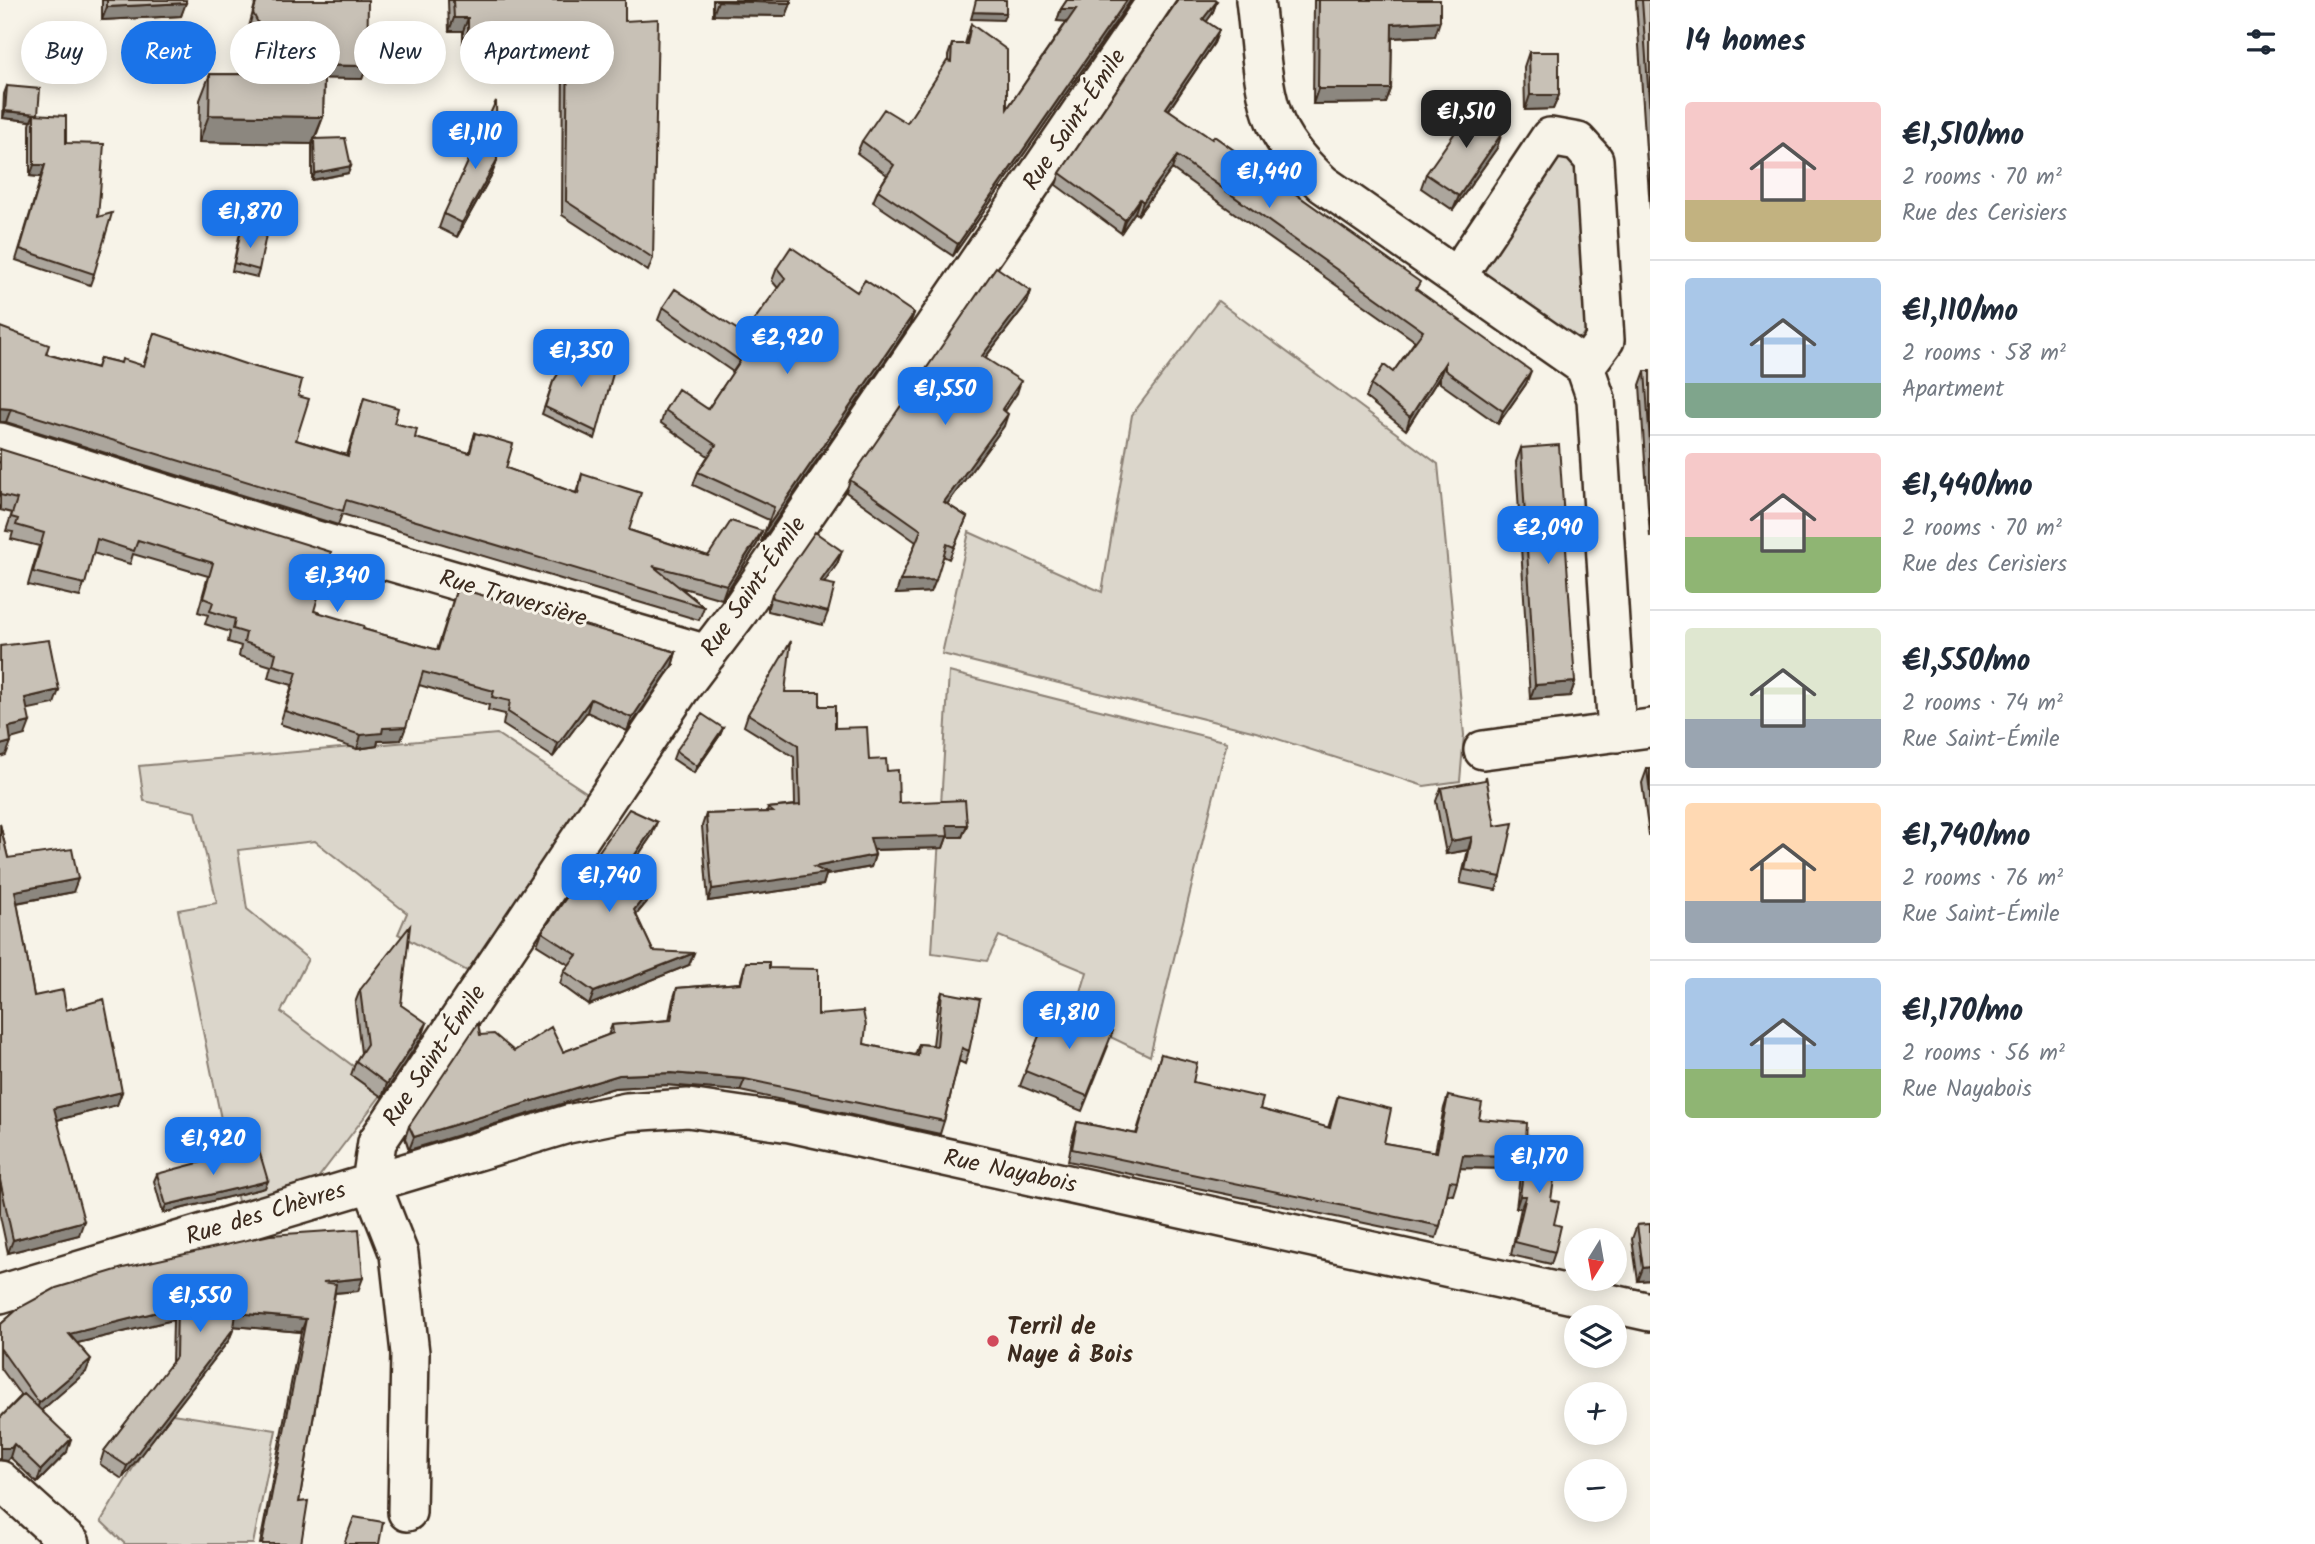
<!DOCTYPE html>
<html lang="en">
<head>
<meta charset="utf-8">
<style>
  body { margin:0; font-family:Kalam,sans-serif; background:#f6f6f7; color:#1f2937; height:100vh; display:flex; flex-direction:column; font-size:26px; white-space:nowrap }
  * { box-sizing:border-box; margin:0 }
  p { font-size:23px; color:#747a83 }
  .icon { flex:none; width:38px; height:38px; fill:none; stroke:currentColor; stroke-width:2; stroke-linecap:round; stroke-linejoin:round }
  .map { position:relative; flex:1; overflow:hidden }
  .sheet { display:flex; flex-direction:column; background:#fff; width:665px }
  .sheet>* { flex:none }
  .hud { position:absolute; left:21px; top:21px; width:665px; height:63px; display:flex; gap:14px }
  .needle { width:46px; rotate:191deg }
  .controls { position:absolute; left:1564px; top:1228px; display:grid; gap:14px }
  .controls a { display:grid; place-items:center; width:63px; height:63px; border-radius:50%; background:#fff; box-shadow:0 4px 18px #0003; font-size:35px }
  .price { position:absolute; translate:-50% -60px; padding:0 16px; border-radius:14px; background:#1a73e8; color:#fff; font-size:23px; line-height:46px; filter:drop-shadow(0 2px 4px #0008) }
  .price::after { content:''; position:absolute; left:50%; top:42px; width:21px; height:16px; margin-left:-10px; background:inherit; clip-path:polygon(0 0,100% 0,50% 100%) }
  .price.on { background:#222; color:#fff }
  ul { padding:0; list-style:none }
  li { display:flex; align-items:center; gap:21px; height:175px; padding:0 35px }
  li+li { border-top:2px solid #e0e1e3 }
  li span { display:grid; place-items:center; flex:none; width:196px; height:140px; border-radius:7px; color:#555 }
  li>.icon { margin-inline-start:auto }
  span .icon { width:84px; height:84px; fill:#fffc; stroke-width:1 }
  li b { font-size:30px }
  h2 { display:flex; justify-content:space-between; align-items:center; height:84px; padding:0 35px; font-size:30px }
  .chip { padding:0 24px; border-radius:32px; background:#fff; box-shadow:0 4px 18px #0003; font-size:24px; line-height:63px }
  .chip.on { background:#1a73e8; color:#fff }
  main { display:flex; flex:1; min-height:0 }
  .map>svg:first-child { display:block }
  .green { fill:#dbd6cb; stroke:#8b8074; stroke-width:2 }
  .lines { fill:none; stroke-linecap:round; stroke-linejoin:round }
  .street-casing { stroke:#3b2a1e; stroke-width:42 }
  .street { stroke:#f7f3e8; stroke-width:37 }
  .wall { fill:#aca69d; stroke:#3b2a1e; stroke-width:2 }
  .shaded-wall { fill:#8c877f; stroke:#3b2a1e; stroke-width:2 }
  .building { fill:#c8c1b6; stroke:#3b2a1e; stroke-width:2 }
  .poi-dot { fill:#d1495b; stroke:#f7f3e8; stroke-width:2.5 }
  .labels { text-anchor:middle; dominant-baseline:central; stroke-width:6; stroke-linejoin:round; paint-order:stroke }
  .street-label { font-size:24px; fill:#3b2a1e; stroke:#f7f3e8 }
  .poi-label { font-size:24px; font-weight:bold; fill:#3b2a1e; stroke:#f7f3e8; text-anchor:start }
</style>
</head>
<body>
<main>
<div class="map">
<svg width="1650" height="1544" viewBox="0 0 1650 1544">
  <rect width="100%" height="100%" fill="#f7f3e8"/>
  <filter id="ink" filterUnits="userSpaceOnUse"><feTurbulence type="fractalNoise" baseFrequency=".0143" numOctaves="2"/><feDisplacementMap in="SourceGraphic" scale="14" xChannelSelector="R" yChannelSelector="G"/><feConvolveMatrix kernelMatrix="1 2 1 2 8 2 1 2 1" color-interpolation-filters="sRGB"/></filter>
  <g filter="url(#ink)">
    <!-- green -->
    <path class="green" d="M1552 150 1581 155 1591 320 1578 343 1471 271Z
      M1218 301 1438 464 1464 735 1460 781 1424 786 1256 732 942 654 969 532 1102 592 1132 415Z
      M949 672 1227 742 1150 1056 1100 1032 1074 1015 1087 972 999 936 987 961 932 953Z
      M497 734 595 798 467 971 398 934 407 913 315 841 238 850 247 909 308 959 281 1012 385 1090 318 1178 242 1221 178 910 217 903 196 812 144 801 139 766Z
      M166 1413 276 1430 253 1544H125L101 1521Z"/>
    <g class="lines">
      <!-- street casing -->
      <g class="street-casing">
        <path id="street" d="M1255 0C1260 37 1261 90 1276 124 1287 148 1304 166 1323 184L1585 367 1596 399 1617 733
          M1457 276 1550 137 1578 142 1594 160 1605 340 1585 367
          M0 442 278 529 707 654
          M1483 750 1650 728
          M371 1183 377 1142 681 688 740 610 1157 0
          M371 1183 399 1254 410 1353 407 1512
          M0 1294 568 1124 627 1112 688 1108 790 1123 1650 1312
          M0 1480 71 1544"/>
      </g>
      <!-- street -->
      <use href="#street" class="street"/>
    </g>
    <!-- wall -->
    <path class="wall" d="M102 0H186L181 16 102 20Z
      M256 0 367 66 362 79 324 78 323 117 315 139 351 166 348 173 312 180V144L199 142 200 100 210 74H297V54L264 47 254 39 249 27Z
      M448 0H625V21L653 258 648 271 562 215 563 51 519 54V45L463 43V31H449Z
      M713 0H791V3L786 16 713 15Z
      M1067 0H1131L953 256 873 202 878 190 887 175 857 153 862 141 907 123 948 61V56L952 44H965L971 24 1007 109 1067 21H1057L1061 9Z
      M1177 0H1215L1217 1 1212 14 1206 22 1219 30 1214 43 1169 110 1417 290 1526 384 1498 424 1440 383V376L1406 430 1366 398 1371 385 1393 372 1415 341 1172 169 1138 215 1135 212 1121 233 1056 185 1060 173Z
      M1314 0H1440L1435 36 1392 38 1391 89 1386 103 1313 104Z
      M1636 0H1650V209L1636 1Z
      M1529 52 1559 95 1553 109 1525 110 1524 67Z
      M7 86 38 114 66 143 94 274 90 285 16 260 41 177 30 176V125L31 121 3 118 4 94Z
      M1497 148 1453 210 1421 188 1426 174Z
      M497 160 492 174 457 237 439 228 444 214Z
      M241 230 259 270 257 277 232 271 239 237Z
      M777 268 857 292 914 313 909 326 761 542 769 520 693 485 698 472 708 456 661 423 665 410 708 409 733 372 658 320 663 307 744 334 778 288 772 281Z
      M1031 291 1027 303 985 358 1017 393 1004 411V426L947 504 967 517 949 559 943 556 931 592 896 594 916 542 846 492 850 480Z
      M154 333 298 396 296 440 347 455 364 398 394 423 415 438 469 453 475 433 506 468 576 493 582 474 629 530 708 556 762 531 757 544 722 599 680 587 704 607 699 620 342 514 338 525 6 422H0L46 354 97 368 100 358 121 363 143 366Z
      M1645 371H1650V537L1640 385Z
      M553 382 597 432 595 439 542 414Z
      M1521 448 1575 682 1570 696 1530 699 1516 462Z
      M0 449 314 611 363 629 437 650 457 588 676 652 672 666 627 731 587 712 553 757 503 725 505 714 488 710 489 705 419 685 401 740 378 741 377 746 357 749 280 724 292 685 268 678 271 666 239 656 241 646 228 642 230 632 205 624 208 615 198 612 208 576 133 554 130 564 93 553 80 597 28 585 39 546 11 539 13 532 6 531 12 513 0 510Z
      M842 551 837 564 824 582 828 612 823 625 768 611V607L772 594Z
      M785 692 820 706 835 728 869 760 887 771 899 803 967 825 962 837H947L943 848 874 850 875 855 871 867 826 875 823 885 708 901 702 826 706 814 767 812 768 808 795 805 794 757 744 726 748 714Z
      M723 728 720 735 694 773 673 759 676 751Z
      M1647 769H1650V835H1649L1642 783Z
      M1441 788 1501 877 1496 890 1460 883 1468 850 1446 854 1436 801Z
      M0 824 8 858 73 892 17 903 34 996 66 1010 122 1092 117 1105 57 1120 79 1235 8 1253 0 1216Z
      M652 835 630 867 654 885 650 898 636 915 653 951 689 965 589 1005 560 984 564 971 569 965 537 945 542 932Z
      M746 962 769 968 818 1015 864 1044 915 1055 919 1044 933 1045 938 1004 942 992 969 1051 965 1064 959 1061 944 1121 940 1134 740 1091 666 1085 614 1088 409 1150 405 1138 409 1126 480 1035 514 1051 563 1052 608 1035 612 1025 669 1020 673 1000 677 988 740 983Z
      M360 990 422 1037 382 1097 351 1075 356 1061 361 1053 355 1003Z
      M1051 1006 1108 1046 1082 1111 1020 1086Z
      M1161 1054 1193 1082 1260 1109 1328 1128 1338 1096 1384 1143 1435 1152 1444 1108 1448 1096 1479 1119 1526 1141 1528 1136 1551 1200 1554 1224 1555 1252 1551 1264 1511 1255 1521 1208H1516L1521 1167 1520 1169 1460 1168 1457 1182 1453 1195 1447 1194 1440 1226 1436 1238 1068 1161 1073 1135 1077 1122 1136 1134Z
      M157 1174 265 1188 163 1213 154 1181Z
      M1650 1224V1280L1638 1281 1632 1239 1637 1225Z
      M358 1291 335 1293 299 1502 301 1544H260L301 1332 234 1326 229 1340 122 1479 100 1464 104 1451 172 1363 173 1320 77 1343 86 1372 41 1410 67 1452 37 1483 10 1457 7 1461 0 1460V1418L21 1396 0 1367V1325L19 1308Z"/>
    <!-- shaded-wall -->
    <path class="shaded-wall" d="M1127 0H1131L953 256 958 244Z
      M718 1 791 3 786 16 713 15Z
      M1217 1 1212 14 1199 32 1203 19Z
      M186 3 181 16 102 20 107 7Z
      M1061 9H1076L1071 22 1057 21Z
      M973 12 1006 13 1003 20 971 19Z
      M454 18H468L463 31H449Z
      M1440 21 1435 36 1387 38 1392 24Z
      M468 30 524 31 519 45 463 43Z
      M1219 30 1214 43 1161 121 1166 108Z
      M568 38 563 51 519 54 524 40Z
      M301 65 367 66 362 79 297 78Z
      M1318 89H1391L1386 103 1313 104Z
      M1530 95H1559L1553 109 1525 110Z
      M5 111 34 114 31 121 3 118Z
      M209 115 323 117 312 144 199 142Z
      M1502 133 1497 148 1453 210 1459 196Z
      M1177 156 1172 169 1138 215 1143 202Z
      M497 160 492 174 457 237 462 223Z
      M34 165H45L41 177 30 176Z
      M351 166 348 173 312 180 315 173Z
      M1140 199 1135 212 1121 233 1125 220Z
      M1031 291 1027 303 977 368 982 356Z
      M914 313 909 326 761 542 766 529Z
      M1445 363 1440 376 1406 430 1410 417Z
      M1531 371 1526 384 1498 424 1503 411Z
      M1021 381 1017 393 998 422 1002 409Z
      M0 408 11 409 6 422H0Z
      M1008 414 1004 426 940 514 944 502Z
      M762 531 757 544 722 599 727 585Z
      M842 551 837 564 816 595 820 582Z
      M936 580 931 592 896 594 900 581Z
      M676 652 672 666 627 731 632 718Z
      M1575 682 1570 696 1530 699 1535 685Z
      M59 690 54 704 20 711 25 698Z
      M591 699 587 712 553 757 558 744Z
      M30 722 25 735 4 741 9 727Z
      M406 727 401 740 378 741 377 746 357 749 361 735 383 728Z
      M723 728 720 735 694 773 697 766Z
      M11 742 6 755 0 757V745Z
      M657 822 652 835 623 878 628 865Z
      M947 825H967L962 837H947L943 848 866 850 870 838Z
      M1472 837 1468 850 1446 854 1451 841Z
      M875 855 871 867 826 875 823 885 708 901 712 889 814 867Z
      M78 879 73 892 10 904 15 891Z
      M654 885 650 898 629 923 634 910Z
      M694 953 689 965 589 1005 594 992Z
      M427 1023 422 1037 382 1097 387 1084Z
      M671 1073 745 1079 740 1091 666 1085 614 1088 409 1150 414 1137 619 1075Z
      M122 1092 117 1105 49 1122 54 1108Z
      M1463 1155 1525 1156 1520 1169 1459 1168Z
      M268 1181 265 1188 163 1213 166 1205Z
      M1520 1196H1526L1521 1208H1516Z
      M84 1221 79 1235 8 1253 13 1240Z
      M1650 1267V1280L1638 1281 1643 1268Z
      M363 1278 358 1291 319 1294 323 1282Z
      M177 1307 173 1320 65 1346 69 1334Z
      M236 1313 306 1319 301 1332 232 1326Z
      M234 1328 229 1340 122 1479 127 1466Z
      M91 1359 86 1372 35 1416 39 1403Z
      M71 1439 67 1452 37 1483 41 1470Z
      M14 1444 10 1457 7 1461 0 1460V1448Z"/>
    <!-- building -->
    <path class="building" d="M107 0H186V3L107 7Z
      M257 0H368L367 66 301 65 302 40 269 34 259 25 253 13Z
      M453 0H625V21L658 19 653 258 566 201 568 38 524 40V31L468 30V18H454Z
      M718 0H791V3L718 1Z
      M976 0H1006V13L973 12Z
      M1067 0H1127L958 244 878 190 894 165 862 141 884 109 907 123 947 61 951 62 952 44H967L971 24 1007 50V109L1076 9H1061Z
      M1178 0H1215L1217 1 1203 19 1219 30 1166 108 1212 139 1214 136 1400 268 1420 282 1416 289 1531 371 1503 411 1445 370V363L1410 417 1371 385 1384 365 1393 372 1423 331 1177 156 1143 202 1140 199 1125 220 1060 173Z
      M1319 0H1440V21L1392 24 1391 89H1318Z
      M1642 0H1650V115Z
      M1529 52H1559V95H1530Z
      M210 74 324 75 323 117 209 115Z
      M7 86 40 89 38 114 5 111Z
      M496 101 497 160 462 223 444 214Z
      M1475 104 1502 123V133L1459 196 1426 174Z
      M34 114 66 116V143L104 144 98 217 112 213 94 274 20 249 45 165H34Z
      M345 138 351 166 315 173 314 139Z
      M241 230 266 235 259 270 234 263Z
      M791 247 857 292 865 280 914 313 766 529 774 507 698 472 716 445 665 410 678 389 708 409 740 361 663 307 675 289 744 334 785 278 777 268Z
      M996 267 1031 291 982 356 1021 381 1002 409 1008 414 944 502 967 517 954 547 947 544 936 580 900 581 921 530 850 480Z
      M0 327 49 345 46 354 97 368 100 358 121 363 122 359 144 366 154 333 248 365 302 380 298 396 309 399 296 440 348 456 364 398 398 408 394 423 417 429 415 438 470 453 475 433 513 444 506 468 578 494 582 474 641 493 629 530 708 556 731 521 762 531 727 585 653 566 704 607 346 500 343 511 11 409 0 408Z
      M577 344 614 370 597 432 545 407 553 382Z
      M1645 371H1650V443Z
      M1559 445 1575 682 1535 685 1521 448Z
      M0 449 331 552 314 611 364 626 363 629 438 650 457 588 676 652 632 718 591 699 558 744 508 712 510 701 492 697 494 691 423 672 406 727 383 728 382 733 361 735 285 711 297 672 273 665 276 653 244 642 246 633 233 629 235 619 210 611 213 602 203 598 213 563 138 540 134 551 97 539 85 584 33 572 44 533 16 525 18 519 11 517 17 499 0 495Z
      M815 532 842 551 820 582 835 585 828 612 773 598 772 594Z
      M49 640 59 690 25 698 30 722 9 727 11 742 0 745V646Z
      M791 641 785 692H820V706H835V728L867 727 869 760 886 759 887 771 898 770 899 803 965 800 967 825H947L948 836 870 838 875 855 814 867 827 873 712 889 706 814 773 812 768 808 800 805 798 745 748 714Z
      M702 714 723 728 697 766 676 751Z
      M1647 769H1650V793Z
      M1486 776 1495 826 1513 823 1501 877 1465 870 1472 837 1451 841 1441 788 1485 780Z
      M629 809 657 822 628 865 654 885 634 910 653 951 694 953 594 992 564 971 577 955 542 932Z
      M0 824 8 858 72 849 78 879 15 891 34 996 63 990 66 1010 104 999 122 1092 54 1108 84 1221 13 1240 0 1180Z
      M410 926 401 1005 427 1023 387 1084 356 1061 367 1044 360 990Z
      M746 962H769V968L818 969V1015L863 1011 866 1026 864 1044 918 1056 919 1044 937 1046 942 992 980 999 969 1051 962 1048 944 1121 745 1079 671 1073 619 1075 414 1137 409 1126 478 1023 480 1035 494 1034 514 1051 551 1027 563 1052 613 1033 612 1025 671 1020 677 988 741 983Z
      M1051 1006 1113 1031 1087 1096 1025 1071Z
      M1161 1054 1197 1063 1193 1082 1263 1098 1260 1109 1330 1128 1338 1096 1391 1109 1384 1143 1437 1152 1448 1096 1482 1103 1479 1119 1527 1123 1525 1156 1463 1155 1457 1182 1450 1181 1440 1226 1072 1149 1077 1122 1137 1134Z
      M1528 1136 1560 1139 1551 1200 1559 1202 1554 1224 1561 1226 1555 1252 1515 1242 1526 1196H1520Z
      M258 1147 268 1181 166 1205 157 1174Z
      M1650 1224V1267L1643 1268 1637 1225Z
      M359 1229 363 1278 323 1282 336 1284 299 1502 308 1501 301 1544H262L306 1319 236 1313 234 1328 127 1466 104 1451 176 1357 177 1307 69 1334 91 1359 39 1403 0 1348V1325L19 1308 56 1288 123 1268 270 1235Z
      M24 1394 71 1439 41 1470 14 1444 11 1448H0V1418Z
      M354 1517 383 1522 379 1544H344Z"/>
  </g>
  <!-- markers -->
  <circle class="poi-dot" cx="993" cy="1341" r="7"/>
  <g class="labels">
    <!-- street labels -->
    <g class="street-label">
      <text transform="translate(1075 120) rotate(-56)">Rue Saint-Émile</text>
      <text transform="translate(754 587) rotate(-55)">Rue Saint-Émile</text>
      <text transform="translate(513 599) rotate(16)">Rue Traversière</text>
      <text transform="translate(435 1056) rotate(-56)">Rue Saint-Émile</text>
      <text transform="translate(1010 1172) rotate(12)">Rue Nayabois</text>
      <text transform="translate(266 1214) rotate(-17)">Rue des Chèvres</text>
    </g>
    <!-- poi labels -->
    <g class="poi-label">
      <text x="1007" y="1327">Terril de<tspan x="1007" dy="28">Naye à Bois</tspan></text>
    </g>
  </g>
</svg>
<div class="controls">
<a><svg class="needle" viewBox="-14 -14 28 28"><path d="M0-13l5 13h-10z" fill="#e53935"/><path d="M0 13l5-13h-10z" fill="#747a83"/></svg></a>
<a><svg class="icon" aria-label="layers" viewBox="0 0 24 24"><path d="M12 4l9 5-9 5-9-5zM3 14l9 5 9-5"/></svg></a>
<a>+</a>
<a>−</a>
</div>
<b class="price on" style="left:1466px;top:150px">€1,510</b>
<b class="price" style="left:475px;top:171px">€1,110</b>
<b class="price" style="left:1269px;top:210px">€1,440</b>
<b class="price" style="left:250px;top:250px">€1,870</b>
<b class="price" style="left:787px;top:376px">€2,920</b>
<b class="price" style="left:581px;top:389px">€1,350</b>
<b class="price" style="left:945px;top:427px">€1,550</b>
<b class="price" style="left:1548px;top:566px">€2,090</b>
<b class="price" style="left:337px;top:614px">€1,340</b>
<b class="price" style="left:609px;top:914px">€1,740</b>
<b class="price" style="left:1069px;top:1051px">€1,810</b>
<b class="price" style="left:213px;top:1177px">€1,920</b>
<b class="price" style="left:1539px;top:1195px">€1,170</b>
<b class="price" style="left:200px;top:1334px">€1,550</b>
<div class="hud">
<a class="chip">Buy</a>
<a class="chip on">Rent</a>
<a class="chip">Filters</a>
<a class="chip">New</a>
<a class="chip">Apartment</a>
</div>
</div>
<section class="sheet">
<h2>14 homes<svg class="icon" aria-label="filters" viewBox="0 0 24 24"><path d="M4 7h16M4 17h16"/><circle cx="9" cy="7" r="2"/><circle cx="15" cy="17" r="2"/></svg></h2>
<ul>
<li><span style="background:linear-gradient(#f6c9c9 70%,#c2b280 0)"><svg class="icon" aria-label="home" viewBox="0 0 24 24"><path d="M3 11l9-7 9 7M6 9v11h12V9"/></svg></span><div><b>€1,510/mo</b><p>2 rooms · 70 m²</p><p>Rue des Cerisiers</p></div></li>
<li><span style="background:linear-gradient(#a9c7e8 75%,#7fa58c 0)"><svg class="icon" aria-label="home" viewBox="0 0 24 24"><path d="M3 11l9-7 9 7M6 9v11h12V9"/></svg></span><div><b>€1,110/mo</b><p>2 rooms · 58 m²</p><p>Apartment</p></div></li>
<li><span style="background:linear-gradient(#f6c9c9 60%,#8fb573 0)"><svg class="icon" aria-label="home" viewBox="0 0 24 24"><path d="M3 11l9-7 9 7M6 9v11h12V9"/></svg></span><div><b>€1,440/mo</b><p>2 rooms · 70 m²</p><p>Rue des Cerisiers</p></div></li>
<li><span style="background:linear-gradient(#dfe7d0 65%,#9aa5b1 0)"><svg class="icon" aria-label="home" viewBox="0 0 24 24"><path d="M3 11l9-7 9 7M6 9v11h12V9"/></svg></span><div><b>€1,550/mo</b><p>2 rooms · 74 m²</p><p>Rue Saint-Émile</p></div></li>
<li><span style="background:linear-gradient(#ffd9b3 70%,#9aa5b1 0)"><svg class="icon" aria-label="home" viewBox="0 0 24 24"><path d="M3 11l9-7 9 7M6 9v11h12V9"/></svg></span><div><b>€1,740/mo</b><p>2 rooms · 76 m²</p><p>Rue Saint-Émile</p></div></li>
<li><span style="background:linear-gradient(#a9c7e8 65%,#8fb573 0)"><svg class="icon" aria-label="home" viewBox="0 0 24 24"><path d="M3 11l9-7 9 7M6 9v11h12V9"/></svg></span><div><b>€1,170/mo</b><p>2 rooms · 56 m²</p><p>Rue Nayabois</p></div></li>
</ul>
</section>
</main>
</body>
</html>
